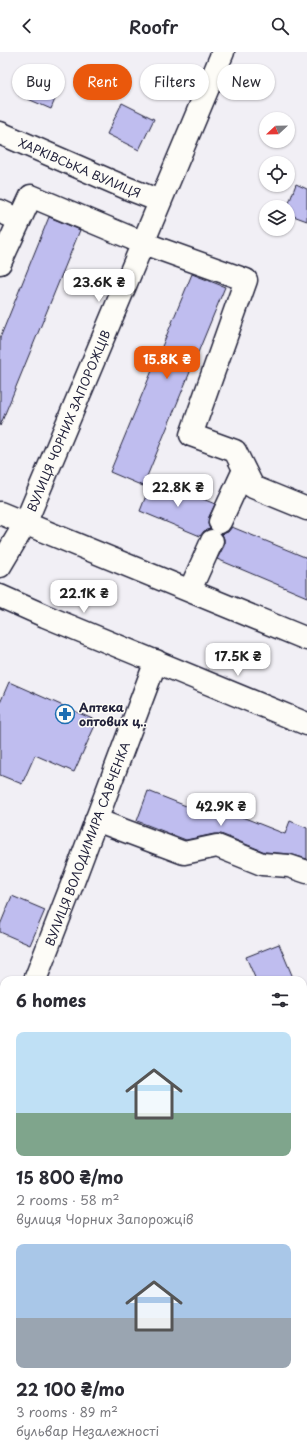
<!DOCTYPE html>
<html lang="en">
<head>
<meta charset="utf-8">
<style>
  body { margin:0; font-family:"Playpen Sans",sans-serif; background:#f2f2f3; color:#2b2b33; height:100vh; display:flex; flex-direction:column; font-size:15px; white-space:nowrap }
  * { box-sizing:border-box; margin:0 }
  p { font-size:13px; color:#7c7c81 }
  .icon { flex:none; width:22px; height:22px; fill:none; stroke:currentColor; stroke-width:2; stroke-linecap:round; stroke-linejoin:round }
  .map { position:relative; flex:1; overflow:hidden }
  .panel { position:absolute; left:0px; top:924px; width:307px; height:480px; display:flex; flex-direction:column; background:#fff; border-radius:12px 12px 0 0; box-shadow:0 1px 3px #0004 }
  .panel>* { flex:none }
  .banner { position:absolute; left:12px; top:12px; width:283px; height:36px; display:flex; gap:8px }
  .needle { width:26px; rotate:248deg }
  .tools { position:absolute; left:259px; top:60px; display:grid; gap:8px }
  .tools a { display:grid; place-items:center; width:36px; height:36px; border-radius:50%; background:#fff; box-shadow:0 1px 3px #0004; font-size:20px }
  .price { position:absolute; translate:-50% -34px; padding:0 9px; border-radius:8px; background:#fff; color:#222; font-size:13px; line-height:26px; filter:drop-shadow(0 1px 2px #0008) }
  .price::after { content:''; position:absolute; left:50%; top:24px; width:12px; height:9px; margin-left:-6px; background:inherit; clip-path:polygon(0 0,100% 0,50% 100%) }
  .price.selected { background:#ea580c; color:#fff }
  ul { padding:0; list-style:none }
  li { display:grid; align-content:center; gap:8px; height:212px; padding:0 16px }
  li span { display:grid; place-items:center; height:124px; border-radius:8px; color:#555 }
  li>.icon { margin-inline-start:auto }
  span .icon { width:72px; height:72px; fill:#fffc; stroke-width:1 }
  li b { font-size:17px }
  h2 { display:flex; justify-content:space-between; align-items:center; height:48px; padding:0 16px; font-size:17px }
  .chip { padding:0 14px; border-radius:18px; background:#fff; box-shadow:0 1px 3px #0004; font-size:14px; line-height:36px }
  .chip.selected { background:#ea580c; color:#fff }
  header { display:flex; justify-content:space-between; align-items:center; height:52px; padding:0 16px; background:#fff; font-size:18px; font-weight:600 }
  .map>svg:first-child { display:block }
  .building { fill:#bfbdef; stroke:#22223b }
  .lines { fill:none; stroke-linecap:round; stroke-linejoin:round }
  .minor-casing { stroke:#22223b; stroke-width:25 }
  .major-casing { stroke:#22223b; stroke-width:25 }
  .minor { stroke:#fdfcf7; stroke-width:22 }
  .major { stroke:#fdfcf7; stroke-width:22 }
  .labels { text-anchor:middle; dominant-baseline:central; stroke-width:3; stroke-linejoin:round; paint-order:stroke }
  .street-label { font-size:12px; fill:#22223b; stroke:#fdfcf7 }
  .poi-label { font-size:12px; font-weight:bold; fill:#22223b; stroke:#fdfcf7; text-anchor:start }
</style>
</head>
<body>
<header><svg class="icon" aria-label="back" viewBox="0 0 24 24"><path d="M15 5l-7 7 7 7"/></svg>Roofr<svg class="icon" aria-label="search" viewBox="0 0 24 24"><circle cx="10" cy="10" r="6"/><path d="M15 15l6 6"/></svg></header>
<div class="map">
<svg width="307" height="1404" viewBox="0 0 307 1404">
  <rect width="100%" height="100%" fill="#f1eff5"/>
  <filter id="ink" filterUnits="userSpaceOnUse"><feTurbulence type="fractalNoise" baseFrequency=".025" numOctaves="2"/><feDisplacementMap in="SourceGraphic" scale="8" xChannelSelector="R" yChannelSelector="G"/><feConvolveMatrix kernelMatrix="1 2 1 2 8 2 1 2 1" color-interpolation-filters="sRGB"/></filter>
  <g filter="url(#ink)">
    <!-- building -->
    <path class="building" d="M30 16 62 30 51 57 19 43Z
      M122 51 154 67 139 98 107 82Z
      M296 132 307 137V169L288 162V154Z
      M49 165 80 178 0 374V286Z
      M192 222 225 235 143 434 110 420Z
      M153 426 215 452 209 465 208 472 210 477 204 479 200 484 140 459Z
      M232 475 307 506V545L217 507 224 494V487L222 482 228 480Z
      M9 630 97 669 74 720 35 703 22 732 0 723V651Z
      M148 739 214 765 217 755 285 782 290 769 307 776V807L290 802 265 800 221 782H214L186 788 137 769Z
      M12 844 45 858 30 893 0 880V873Z
      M279 892 294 928H256L246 905Z"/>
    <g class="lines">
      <!-- minor casing -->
      <g class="minor-casing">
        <g id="minor">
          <path id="s1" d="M0 81 129 137 160 149"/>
          <path d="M0 159 19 168"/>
          <path d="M0 211 31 144 143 191 246 228 191 383 235 399 253 435 307 457"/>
          <path d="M0 461 307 587"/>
          <path d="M220 470 244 418"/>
          <path id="s2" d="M0 514 25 472 223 0"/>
          <path d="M190 538 212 489"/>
          <path d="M96 768 184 801 217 794 262 812 289 814 307 820"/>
          <path id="s3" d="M35 928 73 830 156 609"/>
          <path d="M0 1016 4 1006"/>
          <path d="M303 1114 307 1112"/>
          <path d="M124 1400 134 1404"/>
          <path d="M11 1404 12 1400"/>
        </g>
      </g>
      <!-- major casing -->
      <g class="major-casing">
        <path id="major" d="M0 544 45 564 307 672"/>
      </g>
      <!-- minor -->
      <use href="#minor" class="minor"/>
      <!-- major -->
      <use href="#major" class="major"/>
    </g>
  </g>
  <!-- icons -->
  <defs>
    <g id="pharmacy-ring" transform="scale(1)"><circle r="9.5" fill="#fdfcf7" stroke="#1f6fb2" stroke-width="1.5"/><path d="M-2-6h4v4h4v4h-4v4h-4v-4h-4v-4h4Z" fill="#1f6fb2"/></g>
  </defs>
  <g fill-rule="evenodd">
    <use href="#pharmacy-ring" x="65" y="662"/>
  </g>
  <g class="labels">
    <!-- street labels -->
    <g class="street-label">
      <text stroke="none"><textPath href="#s1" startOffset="87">ХАРКІВСЬКА ВУЛИЦЯ</textPath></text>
      <text stroke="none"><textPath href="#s2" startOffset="161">ВУЛИЦЯ ЧОРНИХ ЗАПОРОЖЦІВ</textPath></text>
      <text stroke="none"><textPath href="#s3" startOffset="146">ВУЛИЦЯ ВОЛОДИМИРА САВЧЕНКА</textPath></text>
    </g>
    <!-- poi labels -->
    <g class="poi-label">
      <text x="79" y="655">Аптека<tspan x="79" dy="14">оптових ц‥</tspan></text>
    </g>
  </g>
</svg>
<div class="tools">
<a><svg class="needle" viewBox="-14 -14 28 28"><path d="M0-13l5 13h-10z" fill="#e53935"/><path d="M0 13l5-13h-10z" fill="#7c7c81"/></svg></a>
<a><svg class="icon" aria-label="locate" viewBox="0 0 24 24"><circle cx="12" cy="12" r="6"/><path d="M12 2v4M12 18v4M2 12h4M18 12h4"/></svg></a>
<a><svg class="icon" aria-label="layers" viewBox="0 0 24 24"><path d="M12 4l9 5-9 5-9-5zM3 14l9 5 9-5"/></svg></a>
</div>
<b class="price" style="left:99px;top:251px">23.6K ₴</b>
<b class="price selected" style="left:167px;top:328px">15.8K ₴</b>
<b class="price" style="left:178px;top:456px">22.8K ₴</b>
<b class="price" style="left:84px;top:562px">22.1K ₴</b>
<b class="price" style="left:238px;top:625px">17.5K ₴</b>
<b class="price" style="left:221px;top:775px">42.9K ₴</b>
<div class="banner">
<a class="chip">Buy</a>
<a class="chip selected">Rent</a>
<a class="chip">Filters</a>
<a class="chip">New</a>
</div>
<section class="panel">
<h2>6 homes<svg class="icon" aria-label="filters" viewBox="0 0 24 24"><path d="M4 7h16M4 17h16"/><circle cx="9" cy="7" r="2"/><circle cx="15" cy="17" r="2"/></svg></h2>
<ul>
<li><span style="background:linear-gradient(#bfe0f5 65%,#7fa58c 0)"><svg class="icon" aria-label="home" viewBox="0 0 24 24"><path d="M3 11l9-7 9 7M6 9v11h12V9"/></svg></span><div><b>15 800 ₴/mo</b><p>2 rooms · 58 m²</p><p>вулиця Чорних Запорожців</p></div></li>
<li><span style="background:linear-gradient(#a9c7e8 60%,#9aa5b1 0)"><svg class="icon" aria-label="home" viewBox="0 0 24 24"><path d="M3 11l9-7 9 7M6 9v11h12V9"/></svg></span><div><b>22 100 ₴/mo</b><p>3 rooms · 89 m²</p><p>бульвар Незалежності</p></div></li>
</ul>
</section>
</div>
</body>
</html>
